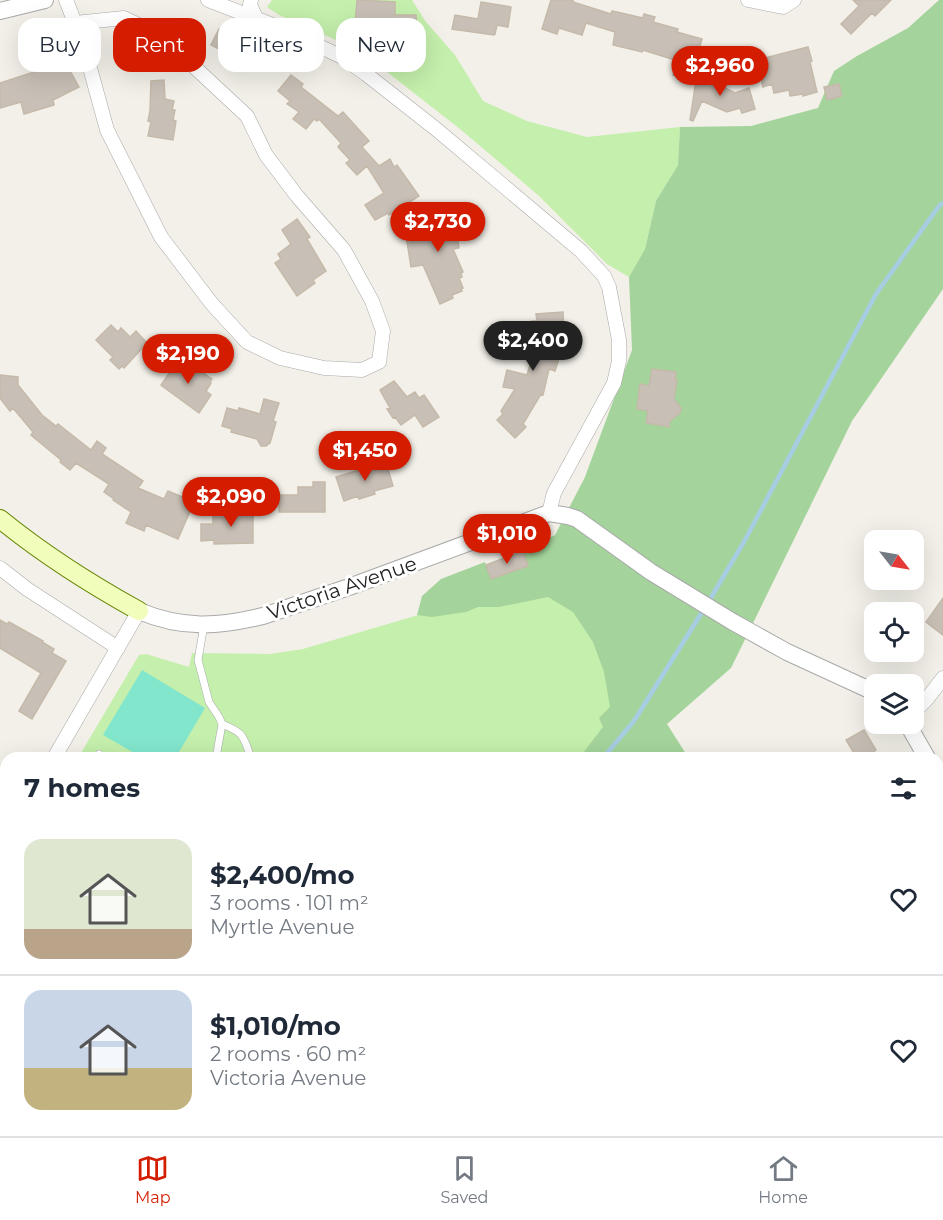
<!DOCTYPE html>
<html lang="en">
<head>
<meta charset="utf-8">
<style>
  body { margin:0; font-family:Montserrat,sans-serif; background:#f2f2f3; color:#1f2937; height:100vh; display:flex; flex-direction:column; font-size:22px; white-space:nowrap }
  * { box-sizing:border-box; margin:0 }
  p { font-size:20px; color:#747a83 }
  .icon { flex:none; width:33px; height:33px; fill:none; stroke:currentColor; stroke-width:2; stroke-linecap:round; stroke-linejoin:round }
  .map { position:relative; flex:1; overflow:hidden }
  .side { position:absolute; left:0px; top:752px; width:944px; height:386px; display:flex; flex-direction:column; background:#fff; border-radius:18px 18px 0 0; box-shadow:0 6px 24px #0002 }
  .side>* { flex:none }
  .guide { position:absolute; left:18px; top:18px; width:600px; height:54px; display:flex; gap:12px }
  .needle { width:39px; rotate:121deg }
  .controls { position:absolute; left:864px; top:530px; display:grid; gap:12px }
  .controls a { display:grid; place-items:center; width:60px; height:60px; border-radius:12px; background:#fff; box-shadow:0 6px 24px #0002; font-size:30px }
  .price { position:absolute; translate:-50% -51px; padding:0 14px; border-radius:21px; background:#d41d00; color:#fff; font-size:20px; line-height:39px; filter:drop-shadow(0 2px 3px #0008) }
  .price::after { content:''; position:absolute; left:50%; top:36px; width:18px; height:14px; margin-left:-9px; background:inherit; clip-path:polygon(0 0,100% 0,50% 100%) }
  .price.selected { background:#222; color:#fff }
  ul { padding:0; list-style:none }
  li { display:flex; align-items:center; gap:18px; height:150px; padding:0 24px }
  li+li { border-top:2px solid #e0e1e3 }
  li span { display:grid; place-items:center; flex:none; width:168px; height:120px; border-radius:18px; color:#555 }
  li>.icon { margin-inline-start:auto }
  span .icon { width:72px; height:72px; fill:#fffc; stroke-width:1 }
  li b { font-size:26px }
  h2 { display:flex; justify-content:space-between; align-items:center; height:72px; padding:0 24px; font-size:26px }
  .pill { padding:0 21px; border-radius:18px; background:#fff; box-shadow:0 6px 24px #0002; font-size:21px; line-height:54px }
  .pill.selected { background:#d41d00; color:#fff }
  .menu { display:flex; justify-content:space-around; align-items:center; height:84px; border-top:2px solid #e0e1e3; background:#fff; font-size:16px; color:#747a83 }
  .menu a { display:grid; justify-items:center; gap:3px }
  .menu .selected { color:#d41d00 }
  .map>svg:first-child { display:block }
  .grass { fill:#c4efac }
  .forest { fill:#a4d49b }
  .pitch { fill:#82e6cd }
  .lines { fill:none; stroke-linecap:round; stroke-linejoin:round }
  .stream { stroke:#a6cde2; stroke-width:4.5 }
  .building { fill:#c8c0b7; stroke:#c5b9a9; stroke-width:1.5 }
  .service-casing { stroke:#a9a9a9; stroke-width:8 }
  .minor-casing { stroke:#a9a9a9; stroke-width:15 }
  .tertiary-casing { stroke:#a9a9a9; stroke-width:18 }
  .secondary-casing { stroke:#628200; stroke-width:20 }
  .path { stroke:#ff906d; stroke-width:2; stroke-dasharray:3 3; stroke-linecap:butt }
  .service { stroke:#fff; stroke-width:7 }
  .minor { stroke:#fff; stroke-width:14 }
  .tertiary { stroke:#fff; stroke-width:16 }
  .secondary { stroke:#f1febb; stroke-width:18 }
  .labels { text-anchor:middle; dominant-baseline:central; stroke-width:6; stroke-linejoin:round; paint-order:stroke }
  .street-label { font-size:20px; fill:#222; stroke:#fff }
</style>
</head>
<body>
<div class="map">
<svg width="943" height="1136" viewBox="0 0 943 1136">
  <rect width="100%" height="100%" fill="#f2f0e8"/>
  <!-- grass -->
  <path class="grass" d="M272 0H412L426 22 455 55 483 101 527 121 587 137 680 127 678 165 656 201 645 249 629 277 607 264 538 195 460 129 359 50 279 15 267 7Z
    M591 564 637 757 78 758 139 655 146 654 189 667 192 653 270 654 303 649Z
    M6 879V1060L0 1059V889Z
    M83 1131H669L672 1136H84Z"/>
  <!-- forest -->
  <path class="forest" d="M939 0H943V289L852 421 731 668 667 724 688 757H580L603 727 599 718 610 707 604 672 593 642 573 612 548 597 499 607H478L466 612 432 617 417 615 422 596 441 579 485 562 491 579 528 566 523 551 555 535 585 477 632 350 629 277 645 249 656 201 678 165 680 127 751 126 818 108 834 71 857 56 908 28Z"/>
  <!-- pitch -->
  <path class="pitch" d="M142 670 205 708 176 757H141L103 735Z"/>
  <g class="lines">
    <!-- stream -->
    <path class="stream" d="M709 601 745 540 876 294 939 206 943 203
      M603 758 634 721 704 609"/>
  </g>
  <!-- building -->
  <path class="building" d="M357 0 395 2V15H416L417 30H402L355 26Z
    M551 0H573V2L611 14 612 11 643 18 644 14 655 17 653 22 678 29 677 32 702 39 689 80 673 75 678 61 643 50 642 52 613 45 615 32 586 23 582 35 559 28 557 34 542 29Z
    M853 0H891L875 16 872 13 851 34 841 24 859 6Z
    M481 2 511 7 508 27 497 25 495 34 494 35 452 29 455 15 478 19Z
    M219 29 239 39 240 37 270 51 261 69 244 61 241 67 224 58 227 53 211 45Z
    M808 47 812 61 810 62 817 92 803 96V94L790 96 789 90 774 93 772 84 763 87 757 60Z
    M65 62 79 87 53 100 54 105 24 114 21 102 0 108V83Z
    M697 74 735 93 749 88 755 109 742 113 740 108 727 112 702 101 693 121 690 120Z
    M291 75 303 84 301 87 338 116 343 112 369 141 362 147 379 166 390 159 394 167 397 165 419 196 389 215 388 213 375 220 365 205 384 193 367 166 357 175 346 163 350 160 338 147 341 143 319 119 317 121 314 119 306 129 293 119 299 112 287 104 290 101 278 91Z
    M164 80 165 99 174 101 172 110H175L173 120 176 121 173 140 148 136 151 122 148 121 150 111 151 81Z
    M839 84 842 96 827 100 824 87Z
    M453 206 459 248 453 249 463 272 461 273 462 277 459 278 463 288H461L462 291 452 295 453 298 440 304 423 265 411 267 405 229 439 222 437 208Z
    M297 219 310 237 307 239 326 271 313 280 315 283 297 296 275 263 281 259 278 254 291 244 282 230Z
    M563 312 564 340H560L561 352 555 371 549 369 543 395 541 394 523 424 526 427 515 438 497 420 503 414 501 411 515 389 503 387 507 370 527 375 535 348 532 321H537L536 314Z
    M111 325 117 331H119L121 328 130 337 136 331 147 343 124 368 122 366 119 369 110 360 113 357 96 340Z
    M179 359 195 370 196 368 212 379 210 382 211 383 206 391 211 395 199 413 161 385Z
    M652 369 676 372 675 380H677L674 399 681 408 680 413 670 421 669 427 646 423 648 411 637 409 640 384 649 386Z
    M0 375 18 377V385L42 415 56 426 58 424 91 450 97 441 106 448 102 454 143 481 138 488 164 499 168 491 194 502 178 539 146 525 144 531 126 523 131 512 113 500 114 499 104 492 109 484 76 463 70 470 60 462 61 460 31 435 33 432 13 408 10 411 0 398Z
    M394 381 407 397 415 392 419 398 424 395 439 417 423 427 415 415 401 425 395 417 393 418 387 409 390 408 380 390Z
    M264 399 279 403 273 421 276 422 270 443 266 446H261L257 439 231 432 232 429 222 426 227 408 238 411 239 408 260 414Z
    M386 462 393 486 374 491 375 494 359 499 358 496 344 501 336 477Z
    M313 482H325V512H279V495H298V487H313Z
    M236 507H253V543L214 544V540L201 541V524H213V517H236Z
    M523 551 528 566 491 579 486 565Z
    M943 598V635L926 622Z
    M0 620 7 624 9 622 43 641 42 642 54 649 52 653 66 661 32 719 19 711 41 673 0 648Z
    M864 730 876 750 864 758H857L846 740Z"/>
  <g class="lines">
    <!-- service casing -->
    <g class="service-casing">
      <path id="service" d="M204 625 198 660 209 702 219 717 222 724 216 758
        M222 724C244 733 243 735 251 758
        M97 758 99 754
        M0 909 6 913
        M0 928 6 919
        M0 993 6 982
        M0 1053 6 1052"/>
    </g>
    <!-- minor casing -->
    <g class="minor-casing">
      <path id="minor" d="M66 0 75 23
        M208 0 283 29 342 57 366 74 436 129 581 251 604 276 609 287 619 340V361L614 383 554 493 549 513
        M251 0 250 5 256 18
        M748 0 783 7 794 0
        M124 18 160 35 247 116 266 155 297 196 344 250 372 301 383 331 379 362 362 370 324 368 280 358 247 342 212 304 161 237 107 130 87 57 75 23Z
        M0 568 27 589 118 648
        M914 712 926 700 943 678
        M54 758 139 611
        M0 821 6 825
        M0 849 6 839
        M885 1136V1131"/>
    </g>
    <!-- tertiary casing -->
    <g class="tertiary-casing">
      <path id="tertiary" d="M0 11 45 0
        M139 611C182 629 218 627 263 616L349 587 549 513 568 516 577 519 651 572 733 622 787 652 874 692
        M907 723 927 758
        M938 776 943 786"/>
    </g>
    <!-- secondary casing -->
    <g class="secondary-casing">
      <path id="secondary" d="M0 519C43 554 90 584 139 611"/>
    </g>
    <!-- path -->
    <path class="path" d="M154 1131 156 1136
      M432 1131V1136"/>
    <!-- service -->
    <use href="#service" class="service"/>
    <!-- minor -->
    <use href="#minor" class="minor"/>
    <!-- tertiary -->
    <use href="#tertiary" class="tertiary"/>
    <!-- secondary -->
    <use href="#secondary" class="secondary"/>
  </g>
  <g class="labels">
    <!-- street labels -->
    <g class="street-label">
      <text transform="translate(342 588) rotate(-19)">Victoria Avenue</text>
    </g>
  </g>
</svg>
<div class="controls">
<a><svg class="needle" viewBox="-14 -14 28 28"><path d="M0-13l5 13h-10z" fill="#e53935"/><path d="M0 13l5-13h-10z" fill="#747a83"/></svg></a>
<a><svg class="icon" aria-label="locate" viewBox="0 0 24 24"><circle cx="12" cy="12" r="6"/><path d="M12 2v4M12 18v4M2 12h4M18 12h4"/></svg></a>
<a><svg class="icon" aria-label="layers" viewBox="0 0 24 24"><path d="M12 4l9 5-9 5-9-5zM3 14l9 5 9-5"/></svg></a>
</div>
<b class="price" style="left:720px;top:97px">$2,960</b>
<b class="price" style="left:438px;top:253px">$2,730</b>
<b class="price selected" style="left:533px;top:372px">$2,400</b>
<b class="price" style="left:188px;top:385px">$2,190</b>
<b class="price" style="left:365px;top:482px">$1,450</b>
<b class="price" style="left:231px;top:528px">$2,090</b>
<b class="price" style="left:507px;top:565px">$1,010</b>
<div class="guide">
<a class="pill">Buy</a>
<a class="pill selected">Rent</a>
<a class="pill">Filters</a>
<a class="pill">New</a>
</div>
<section class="side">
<h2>7 homes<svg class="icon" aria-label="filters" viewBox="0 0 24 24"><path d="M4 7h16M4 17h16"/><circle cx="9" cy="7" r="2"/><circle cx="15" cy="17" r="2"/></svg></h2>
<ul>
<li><span style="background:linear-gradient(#dfe7d0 75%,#b9a48a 0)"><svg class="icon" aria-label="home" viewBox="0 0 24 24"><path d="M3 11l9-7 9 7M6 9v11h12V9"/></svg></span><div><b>$2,400/mo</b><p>3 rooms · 101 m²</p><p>Myrtle Avenue</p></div><svg class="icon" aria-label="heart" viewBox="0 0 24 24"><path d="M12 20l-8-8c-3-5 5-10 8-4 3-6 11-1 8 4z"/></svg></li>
<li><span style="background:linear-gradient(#c9d6e8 65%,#c2b280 0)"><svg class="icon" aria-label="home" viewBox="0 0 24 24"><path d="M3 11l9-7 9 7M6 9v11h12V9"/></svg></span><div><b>$1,010/mo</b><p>2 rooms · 60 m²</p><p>Victoria Avenue</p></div><svg class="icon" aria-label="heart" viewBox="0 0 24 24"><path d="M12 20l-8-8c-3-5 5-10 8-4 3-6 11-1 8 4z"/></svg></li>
</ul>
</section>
</div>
<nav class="menu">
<a class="selected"><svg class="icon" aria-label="map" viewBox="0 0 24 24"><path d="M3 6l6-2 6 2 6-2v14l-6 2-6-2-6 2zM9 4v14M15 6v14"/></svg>Map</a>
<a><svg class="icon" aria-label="saved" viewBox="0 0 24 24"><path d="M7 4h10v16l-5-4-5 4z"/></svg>Saved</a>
<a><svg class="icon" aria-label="home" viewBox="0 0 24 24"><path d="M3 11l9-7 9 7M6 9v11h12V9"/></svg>Home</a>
</nav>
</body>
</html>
